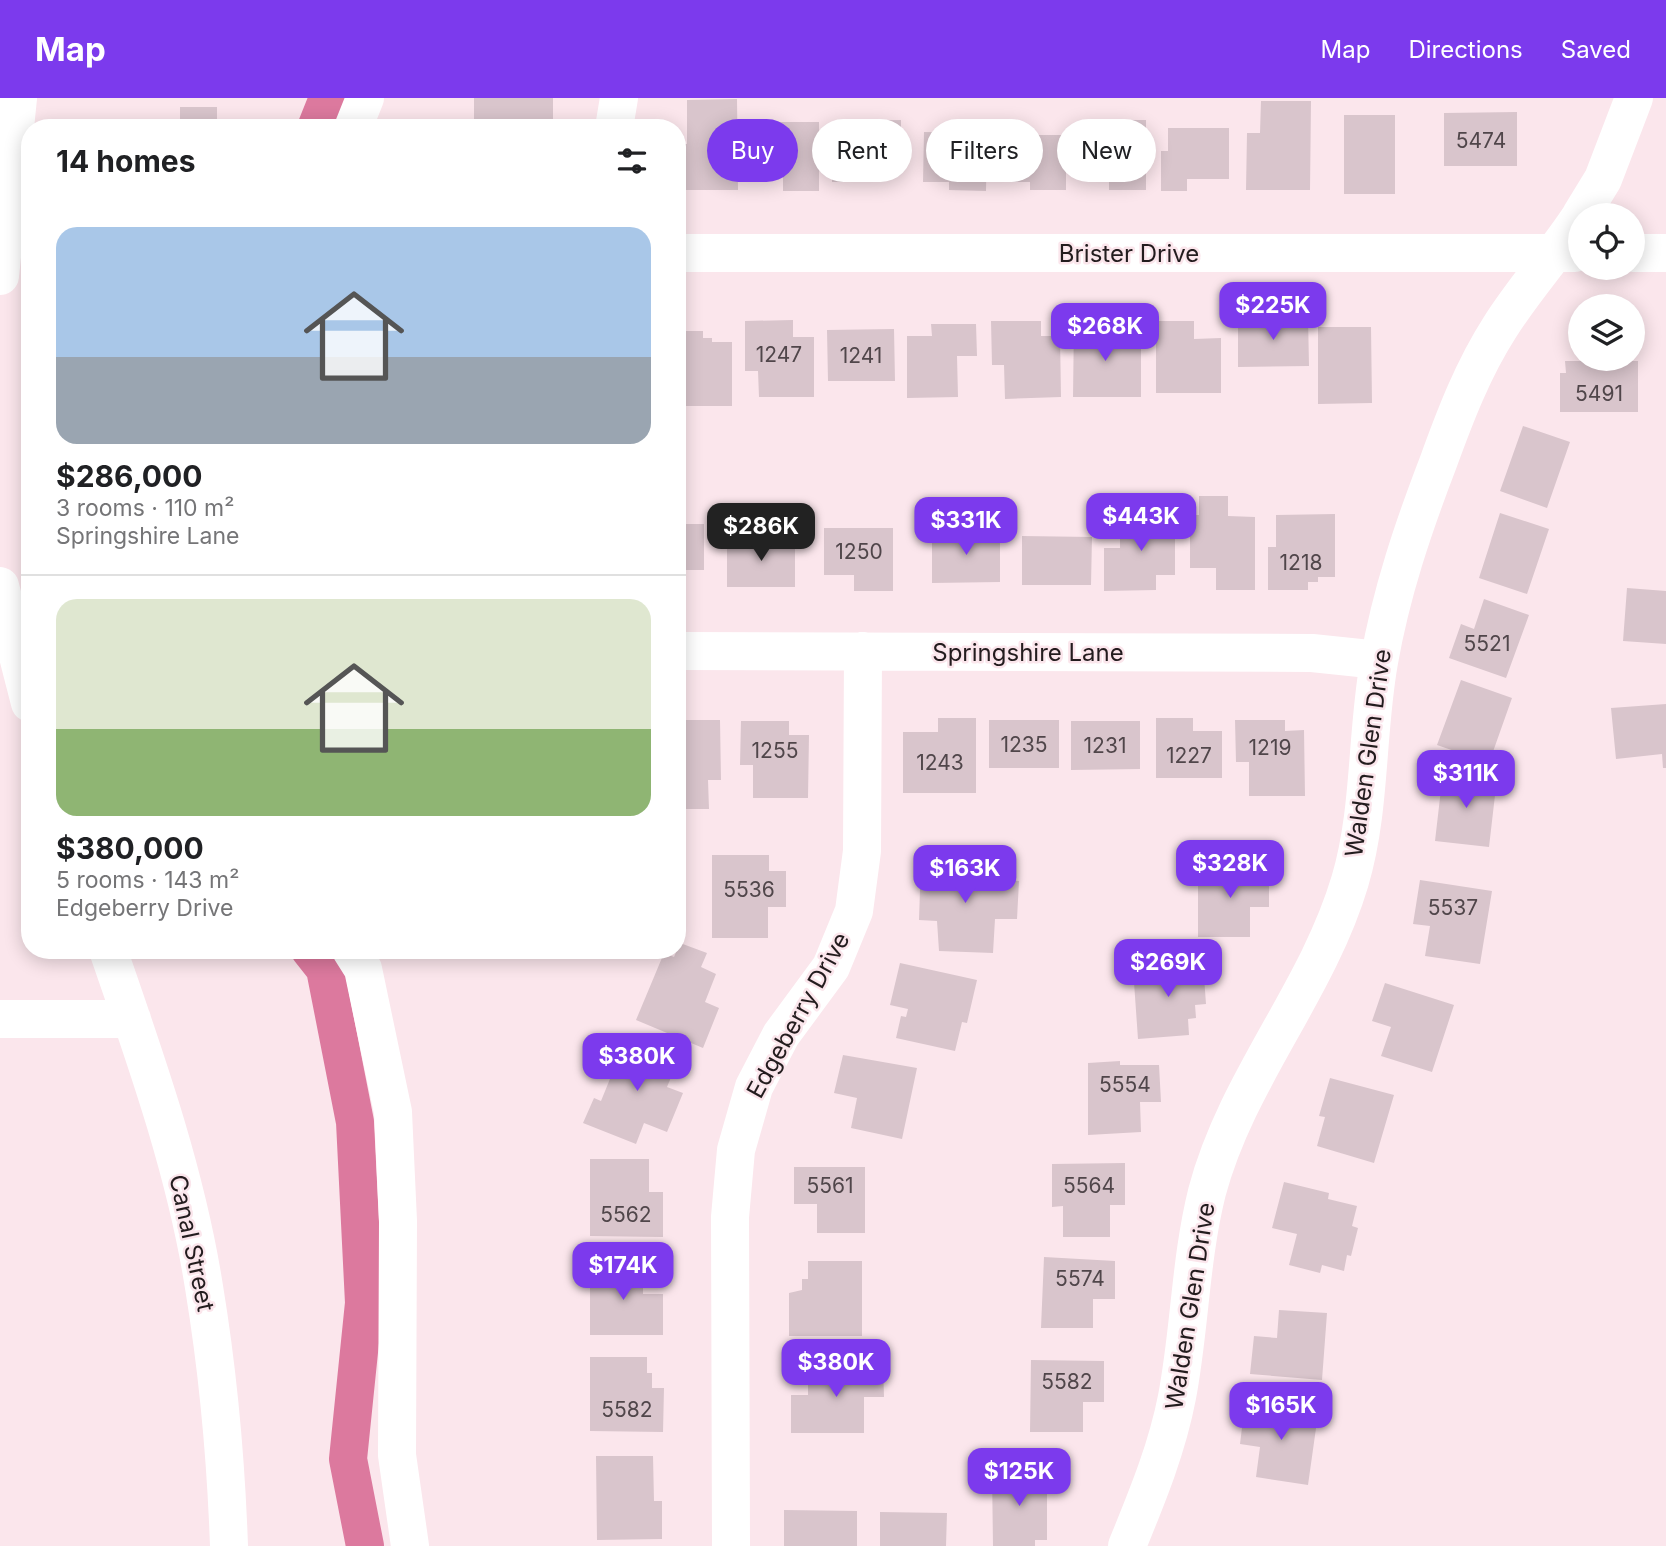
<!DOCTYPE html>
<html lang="en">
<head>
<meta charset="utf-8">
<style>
  body { margin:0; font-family:Inter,sans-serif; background:#f2f2f2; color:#202124; height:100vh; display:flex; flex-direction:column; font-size:26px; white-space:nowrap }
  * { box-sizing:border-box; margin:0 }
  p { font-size:23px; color:#757577 }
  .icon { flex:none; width:38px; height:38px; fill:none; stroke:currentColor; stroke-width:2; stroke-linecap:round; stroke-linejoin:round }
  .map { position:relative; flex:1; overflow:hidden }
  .panel { position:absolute; left:21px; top:21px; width:665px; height:840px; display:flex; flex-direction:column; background:#fff; border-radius:28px; box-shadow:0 4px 18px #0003 }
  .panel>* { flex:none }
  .banner { position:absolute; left:707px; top:21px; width:665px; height:63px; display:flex; gap:14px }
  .controls { position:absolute; left:1568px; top:105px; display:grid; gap:14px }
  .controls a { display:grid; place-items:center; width:77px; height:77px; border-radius:50%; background:#fff; box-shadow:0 4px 18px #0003; font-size:35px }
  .price { position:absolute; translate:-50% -60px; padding:0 16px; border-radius:14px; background:#7c3aed; color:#fff; font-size:23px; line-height:46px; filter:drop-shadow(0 2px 4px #0008) }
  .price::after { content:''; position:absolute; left:50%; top:42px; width:21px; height:16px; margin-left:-10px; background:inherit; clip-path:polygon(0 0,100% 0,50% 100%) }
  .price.active { background:#222; color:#fff }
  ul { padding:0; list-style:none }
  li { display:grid; align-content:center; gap:14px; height:371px; padding:0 35px }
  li+li { border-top:2px solid #e0e0e0 }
  li span { display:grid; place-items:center; height:217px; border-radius:21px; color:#555 }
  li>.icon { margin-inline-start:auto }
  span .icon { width:126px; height:126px; fill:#fffc; stroke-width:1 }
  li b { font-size:30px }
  h2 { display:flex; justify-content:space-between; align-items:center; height:84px; padding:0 35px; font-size:30px }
  .pill { padding:0 24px; border-radius:32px; background:#fff; box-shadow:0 4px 18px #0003; font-size:24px; line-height:63px }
  .pill.active { background:#7c3aed; color:#fff }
  header { display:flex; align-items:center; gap:42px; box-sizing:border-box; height:98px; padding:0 35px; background:#7c3aed; color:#fff }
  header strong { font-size:33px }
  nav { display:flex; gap:38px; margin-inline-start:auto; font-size:24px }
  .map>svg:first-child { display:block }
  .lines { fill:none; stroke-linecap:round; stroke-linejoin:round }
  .canal { stroke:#dc799e; stroke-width:38 }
  .building { fill:#d9c5cc }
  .minor { stroke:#fff; stroke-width:38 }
  .labels { text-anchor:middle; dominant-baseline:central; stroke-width:5; stroke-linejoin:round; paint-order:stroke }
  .number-label { font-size:21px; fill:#50464a }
  .street-label { font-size:24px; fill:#231c1e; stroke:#fbe6ec }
</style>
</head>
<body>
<header>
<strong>Map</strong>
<nav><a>Map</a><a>Directions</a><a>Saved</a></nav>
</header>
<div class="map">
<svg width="1666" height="1448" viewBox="0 0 1666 1448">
  <rect width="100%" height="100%" fill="#fbe6ec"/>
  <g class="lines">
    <!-- canal -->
    <path class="canal" d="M316 30 328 0
      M310 852 325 871 355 1024 364 1205 348 1361 365 1448"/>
  </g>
  <!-- building -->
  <path class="building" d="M474 0H553V30H474Z
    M737 1 738 92H677V46H687V2Z
    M1261 3H1311L1310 92H1246L1247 35H1260Z
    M180 9H217V30H180Z
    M1517 14V68H1444V15Z
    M1344 17H1395V96H1344Z
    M901 22V67H864V84H832L831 44H838V23Z
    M1082 22H1146V92H1109V78H1082Z
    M755 24H819V93H783V78H756Z
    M1168 30H1229V81H1187V93H1161V53H1168Z
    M924 34 987 35 986 93 949 92V84H923Z
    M1004 37H1066V92H1030V84H1005Z
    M1308 218 1309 268 1238 269V219Z
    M793 222V239H814V299H759L758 273H745V223Z
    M991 223H1041V238H1060L1061 299 1005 301 1004 267H992Z
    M1074 223 1111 224 1110 241 1141 242V299H1073Z
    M1156 223H1194V241L1221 240V295H1156Z
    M931 226H976L977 258H957L958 299 907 300V238H932Z
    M1318 229H1371L1372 305 1318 306Z
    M894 231 895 283H828L827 232Z
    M677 233H703V240H712V244H732V308H677Z
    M1565 263H1638V314H1560V275H1566Z
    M1523 328 1570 344 1547 410 1500 393Z
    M1199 398H1228V418L1255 419V492H1216V470H1190V417H1199Z
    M1500 415 1549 431 1527 496 1479 480Z
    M1120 416H1175V477H1156V492L1104 493V450H1120Z
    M1335 416V479H1318V484H1308V492H1268V449H1276V417Z
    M677 426H704V472H677Z
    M824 430H893V493H854V477H824Z
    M932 433H1000V484L932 485Z
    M1022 438 1092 439 1091 487H1022Z
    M795 440V489H727V441Z
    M1627 490 1666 493V546L1623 543Z
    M1484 501 1529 517 1506 580 1449 560 1461 526 1474 531Z
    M1461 582 1512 600 1489 665 1437 647Z
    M1666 606V670H1663L1662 656 1616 661 1611 610Z
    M938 620H976V695H903V634H938Z
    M1156 620H1193V633H1222V680H1156Z
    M677 622H720L721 682H708L709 711H677Z
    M989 622H1059V670H989Z
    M1235 622H1285V633L1304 632 1305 698H1249V664H1236Z
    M741 623H789V637H809L808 700H753V667H740Z
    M1071 623H1140V671L1071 672Z
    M1443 674 1497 680 1489 749 1435 743Z
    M712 757H769V773H786V809H768V840H712Z
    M921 762 973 763 976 779 1019 783 1017 821H995L993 855 939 853 937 823 919 822Z
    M1198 769 1269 770V809H1250V839H1198Z
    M1420 782 1492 793 1480 866 1425 858 1430 828 1413 826Z
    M680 845 707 855 701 869 716 876 705 904 719 910 703 950 636 922 664 855 674 859Z
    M900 865 977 882 967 925 962 924 955 953 896 940 901 918 906 919 908 911 890 907Z
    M1203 865 1206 906 1195 907 1196 920 1188 921 1189 937 1138 941 1133 870Z
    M1385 885 1454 907 1432 974 1381 958 1391 929 1372 923Z
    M627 939 679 960 667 989 683 995 667 1034 644 1025 636 1046 583 1025 594 1000 601 1003Z
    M843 957 917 970 902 1041 851 1030 857 1000 834 995Z
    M1120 963V967H1159L1161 1004H1140L1141 1034 1088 1037V965Z
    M1330 980 1394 997 1374 1065 1317 1048 1325 1019 1319 1018Z
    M590 1061H649V1094H663V1139L590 1138Z
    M1125 1065V1107H1110V1139H1063V1108L1052 1109V1066Z
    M794 1069H865V1135H817V1106H794Z
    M1284 1084 1329 1095 1328 1101 1357 1108 1352 1128 1358 1130 1351 1158 1347 1157 1344 1173 1322 1167 1320 1175 1289 1167 1297 1136 1272 1130Z
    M1044 1159 1115 1163V1201H1093V1230H1041Z
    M808 1163H862V1238H789V1195L802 1192V1181H808Z
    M643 1166V1196H663V1237H590V1167Z
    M1279 1212 1327 1215 1322 1282 1250 1276 1254 1238 1277 1240Z
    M590 1259H647V1275H652V1290H664L663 1334 590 1333Z
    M1031 1262 1104 1263V1304H1083V1334H1030Z
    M808 1267H883L884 1299H864V1335H791V1297H808Z
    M1245 1305 1318 1316 1308 1387 1256 1379 1260 1349 1240 1346Z
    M596 1358H653L654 1403H662V1441L597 1442Z
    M1047 1373V1442H1035V1448H993L992 1374Z
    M784 1412 857 1413V1448H784Z
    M880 1414 947 1415 946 1448H880Z"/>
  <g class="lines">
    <!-- minor -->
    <path class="minor" d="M353 30 365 0
      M614 30 619 0
      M1581 117 1603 81 1634 0
      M677 155H1575
      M1633 155H1666
      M0 178 18 0
      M0 488 30 605
      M677 553 1312 555 1379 562
      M108 852C146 962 186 1074 204 1189 218 1274 226 1362 229 1448
      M351 852 363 871 393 1014 398 1123 397 1357 410 1448
      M0 921H132
      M731 1448 730 1119 736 1052 754 989 781 937 831 869 854 813 862 753 863 553
      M1127 1448C1147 1399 1167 1351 1177 1299 1190 1231 1190 1162 1207 1094 1237 981 1317 894 1350 783 1371 712 1366 637 1379 564 1391 495 1413 430 1438 365 1455 318 1473 271 1500 229 1524 191 1555 157 1580 119"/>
  </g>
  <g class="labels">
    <!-- number labels -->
    <g class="number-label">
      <text x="1481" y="42">5474</text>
      <text x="779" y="256">1247</text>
      <text x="861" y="257">1241</text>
      <text x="1599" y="295">5491</text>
      <text x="859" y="453">1250</text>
      <text x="1301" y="464">1218</text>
      <text x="1487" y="545">5521</text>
      <text x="1024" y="646">1235</text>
      <text x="1105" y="647">1231</text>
      <text x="1270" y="649">1219</text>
      <text x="775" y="652">1255</text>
      <text x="1189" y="657">1227</text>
      <text x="940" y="664">1243</text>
      <text x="749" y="791">5536</text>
      <text x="1453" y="809">5537</text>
      <text x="1125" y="986">5554</text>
      <text x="830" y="1087">5561</text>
      <text x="1089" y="1087">5564</text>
      <text x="626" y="1116">5562</text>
      <text x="1080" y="1180">5574</text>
      <text x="1067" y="1283">5582</text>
      <text x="627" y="1311">5582</text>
    </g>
    <!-- street labels -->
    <g class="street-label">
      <text x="1129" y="155">Brister Drive</text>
      <text x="1028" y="554">Springshire Lane</text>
      <text transform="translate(1368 655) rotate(-82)">Walden Glen Drive</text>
      <text transform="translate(798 917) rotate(-61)">Edgeberry Drive</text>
      <text transform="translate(192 1145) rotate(78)">Canal Street</text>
      <text transform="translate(1190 1208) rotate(-81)">Walden Glen Drive</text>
    </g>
  </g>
</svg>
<div class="controls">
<a><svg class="icon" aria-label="locate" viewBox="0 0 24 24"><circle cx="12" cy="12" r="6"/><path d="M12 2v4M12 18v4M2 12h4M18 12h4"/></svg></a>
<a><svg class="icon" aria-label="layers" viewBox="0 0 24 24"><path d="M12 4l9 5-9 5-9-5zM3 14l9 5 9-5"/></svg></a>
</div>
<b class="price" style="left:1273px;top:244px">$225K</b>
<b class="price" style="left:1105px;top:265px">$268K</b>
<b class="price" style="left:1141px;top:455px">$443K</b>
<b class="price" style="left:966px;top:459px">$331K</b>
<b class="price active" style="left:761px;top:465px">$286K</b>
<b class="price" style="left:1466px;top:712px">$311K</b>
<b class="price" style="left:1230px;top:802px">$328K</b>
<b class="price" style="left:965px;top:807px">$163K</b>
<b class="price" style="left:1168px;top:901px">$269K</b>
<b class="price" style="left:637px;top:995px">$380K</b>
<b class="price" style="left:623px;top:1204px">$174K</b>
<b class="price" style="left:836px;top:1301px">$380K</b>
<b class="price" style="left:1281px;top:1344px">$165K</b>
<b class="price" style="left:1019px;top:1410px">$125K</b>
<div class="banner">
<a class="pill active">Buy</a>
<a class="pill">Rent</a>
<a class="pill">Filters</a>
<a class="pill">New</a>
</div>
<section class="panel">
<h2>14 homes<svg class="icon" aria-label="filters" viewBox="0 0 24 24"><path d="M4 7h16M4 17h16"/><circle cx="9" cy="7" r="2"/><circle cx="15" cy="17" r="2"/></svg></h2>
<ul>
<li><span style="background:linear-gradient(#a9c7e8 60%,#9aa5b1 0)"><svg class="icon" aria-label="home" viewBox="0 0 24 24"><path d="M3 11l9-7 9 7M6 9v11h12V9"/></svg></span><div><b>$286,000</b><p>3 rooms · 110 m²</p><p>Springshire Lane</p></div></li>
<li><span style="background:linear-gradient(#dfe7d0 60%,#8fb573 0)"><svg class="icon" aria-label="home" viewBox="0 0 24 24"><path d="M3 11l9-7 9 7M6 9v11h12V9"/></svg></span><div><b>$380,000</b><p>5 rooms · 143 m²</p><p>Edgeberry Drive</p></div></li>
</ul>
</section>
</div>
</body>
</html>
